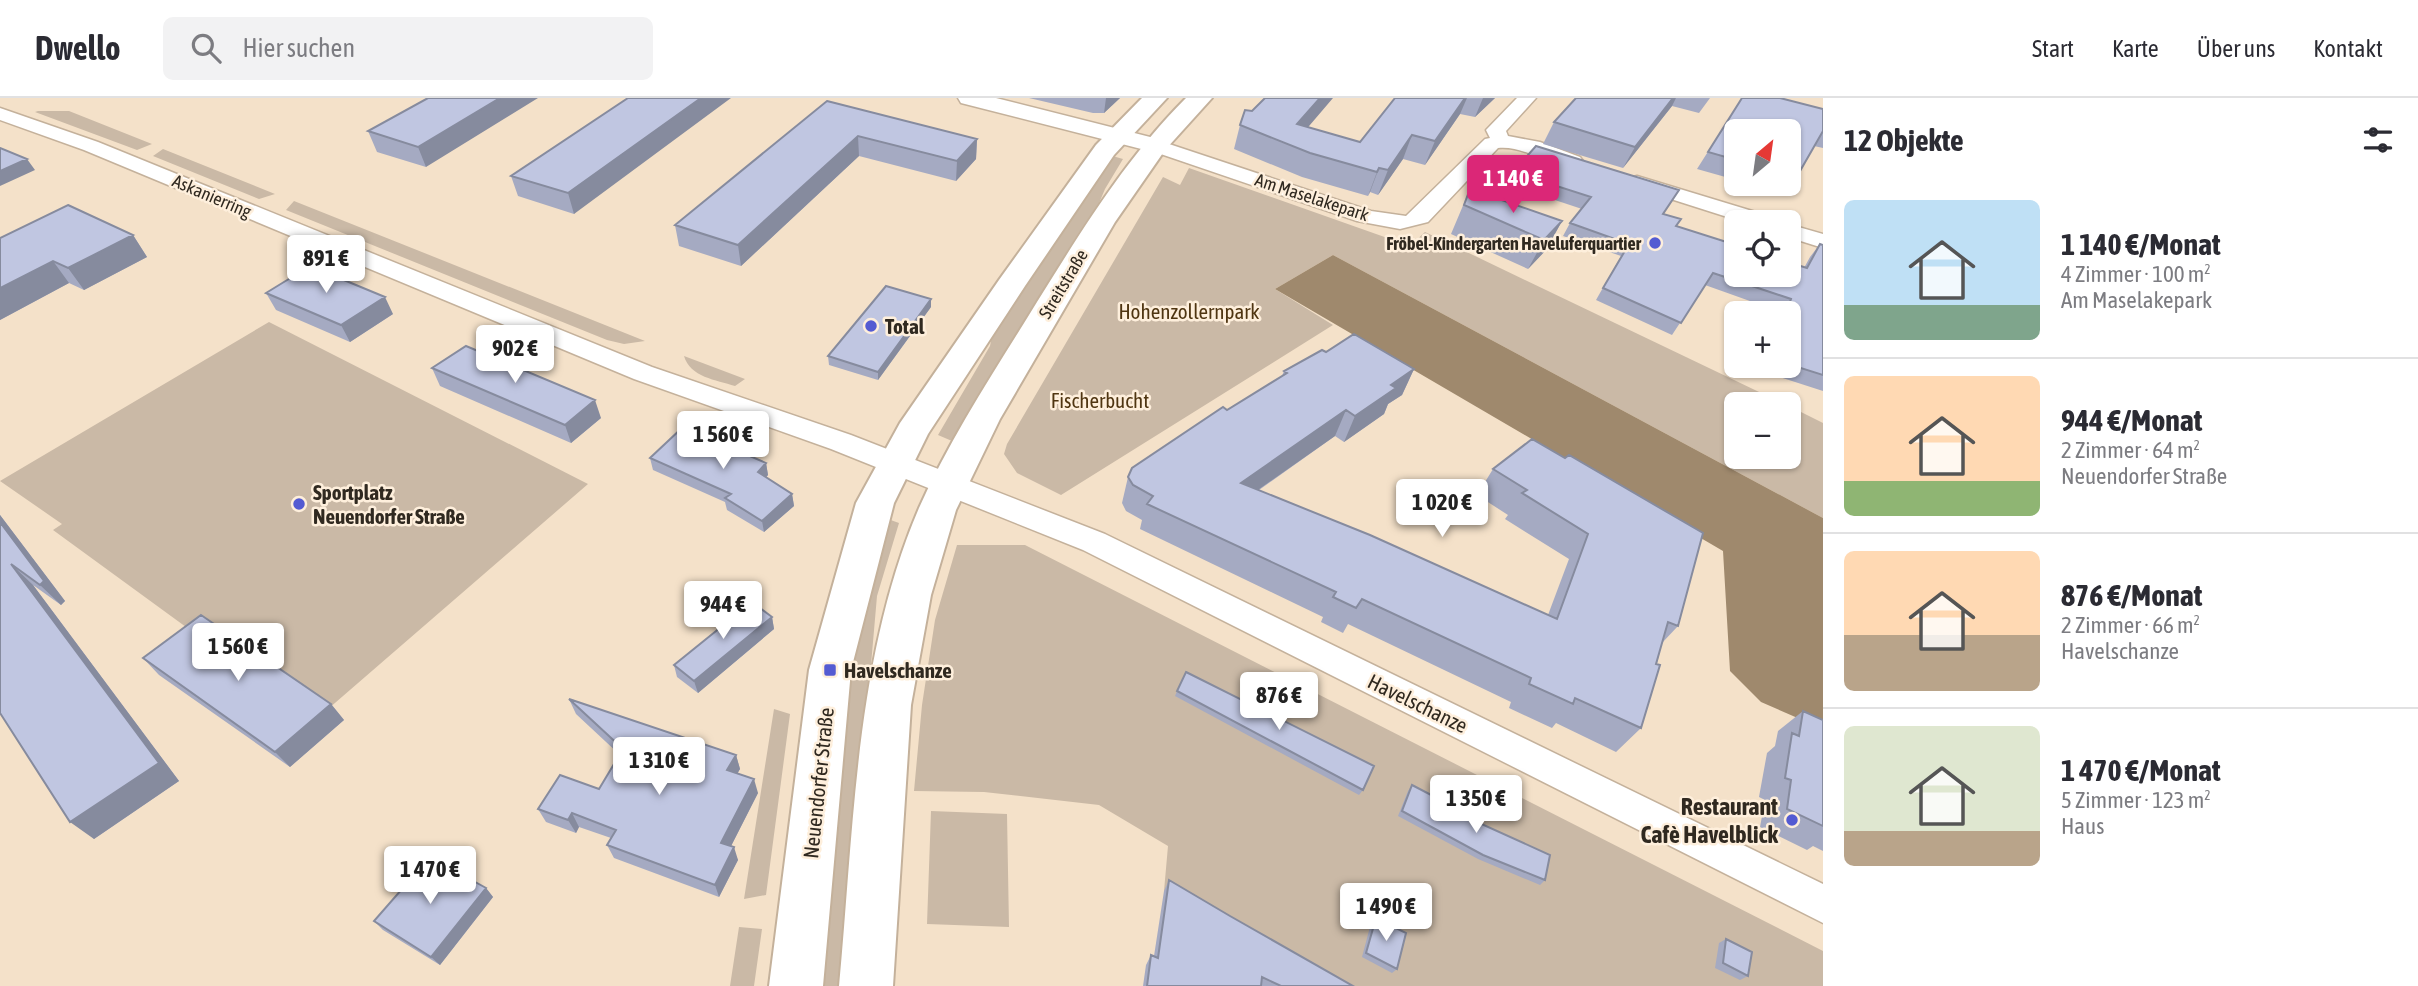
<!DOCTYPE html>
<html lang="de">
<head>
<meta charset="utf-8">
<style>
  body { margin:0; font-family:"Asap Condensed",sans-serif; background:#f2f2f3; color:#2b2b33; height:100vh; display:flex; flex-direction:column; font-size:26px; white-space:nowrap }
  * { box-sizing:border-box; margin:0 }
  p { font-size:23px; color:#7c7c81 }
  .icon { flex:none; width:38px; height:38px; fill:none; stroke:currentColor; stroke-width:2; stroke-linecap:round; stroke-linejoin:round }
  .map { position:relative; flex:1; overflow:hidden }
  .panel { display:flex; flex-direction:column; background:#fff; width:595px }
  .panel>* { flex:none }
  .needle { width:46px; rotate:29deg }
  .buttons { position:absolute; left:1724px; top:21px; display:grid; gap:14px }
  .buttons a { display:grid; place-items:center; width:77px; height:77px; border-radius:10px; background:#fff; box-shadow:0 2px 5px #0004; font-size:35px }
  .price { position:absolute; translate:-50% -60px; padding:0 16px; border-radius:7px; background:#fff; color:#222; font-size:23px; line-height:46px; filter:drop-shadow(0 2px 4px #0008) }
  .price::after { content:''; position:absolute; left:50%; top:42px; width:21px; height:16px; margin-left:-10px; background:inherit; clip-path:polygon(0 0,100% 0,50% 100%) }
  .price.current { background:#db2777; color:#fff }
  ul { padding:0; list-style:none }
  li { display:flex; align-items:center; gap:21px; height:175px; padding:0 21px }
  li+li { border-top:2px solid #e1e1e2 }
  li span { display:grid; place-items:center; flex:none; width:196px; height:140px; border-radius:10px; color:#555 }
  li>.icon { margin-inline-start:auto }
  span .icon { width:84px; height:84px; fill:#fffc; stroke-width:1 }
  li b { font-size:30px }
  h2 { display:flex; justify-content:space-between; align-items:center; height:84px; padding:0 21px; font-size:30px }
  header { display:flex; align-items:center; gap:42px; box-sizing:border-box; height:98px; padding:0 35px; background:#fff; border-bottom:2px solid #e1e1e2 }
  header strong { font-size:33px }
  nav { display:flex; gap:38px; margin-inline-start:auto; font-size:24px }
  .search { width:490px; height:63px; background:#f2f2f3; display:flex; align-items:center; gap:18px; box-sizing:border-box; padding:0 24px; border-radius:10px; color:#7c7c81; font-size:26px }
  main { display:flex; flex:1; min-height:0 }
  .map>svg:first-child { display:block }
  .green { fill:#cab9a6 }
  .water { fill:#9f896d }
  .lines { fill:none; stroke-linecap:round; stroke-linejoin:round }
  .minor-casing { stroke:#c4b19b; stroke-width:3 }
  .tertiary-casing { stroke:#c4b19b; stroke-width:3 }
  .secondary-casing { stroke:#c4b19b; stroke-width:4 }
  .minor { fill:#fff; fill-rule:evenodd }
  .tertiary { fill:#fff; fill-rule:evenodd }
  .secondary { fill:#fff; fill-rule:evenodd }
  .wall { fill:#a5aac2 }
  .shaded-wall { fill:#868b9e }
  .building { fill:#c0c6e1; stroke:#868b9e; stroke-width:2 }
  .poi-dot { fill:#545bd2; stroke:#feefdc; stroke-width:2.5 }
  .labels { text-anchor:middle; dominant-baseline:central; stroke-width:5; stroke-linejoin:round; paint-order:stroke }
  .far-street-label { font-size:18px; fill:#302920; stroke:#feefdc }
  .far-poi-label { font-size:18px; font-weight:bold; fill:#302920; stroke:#feefdc; text-anchor:end }
  .park-label { font-size:21px; fill:#4f3511; stroke:#feefdc }
  .poi-label { font-size:21px; font-weight:bold; fill:#302920; stroke:#feefdc; text-anchor:start }
  .street-label { font-size:21px; fill:#302920; stroke:#feefdc }
  .near-poi-label { font-size:24px; font-weight:bold; fill:#302920; stroke:#feefdc; text-anchor:end }
</style>
</head>
<body>
<header>
<strong>Dwello</strong>
<div class="search"><svg class="icon" aria-label="search" viewBox="0 0 24 24"><circle cx="10" cy="10" r="6"/><path d="M15 15l6 6"/></svg>Hier suchen</div>
<nav><a>Start</a><a>Karte</a><a>Über uns</a><a>Kontakt</a></nav>
</header>
<main>
<div class="map">
<svg width="1823" height="888" viewBox="0 0 1823 888">
  <rect width="100%" height="100%" fill="#f4e1c9"/>
  <!-- green -->
  <path class="green" d="M38 13H69L152 46 137 52 35 14Z
    M163 51 275 96 259 101 153 58Z
    M1109 57 1123 61 1105 91 1094 117 952 343 938 337 990 248 993 233Z
    M1189 70 1410 148 1425 134 1784 306H1736V359H1788L1789 308 1823 325V420L1333 157 1275 191 1333 227 1061 397 1017 375 1004 356 1007 346 1163 79 1180 87Z
    M294 103 645 243 624 246 607 242 286 112Z
    M269 224 588 386 328 611 186 529 53 432 62 426 0 383Z
    M684 258 745 281 735 288C716 282 690 279 684 258Z
    M885 420 899 425 877 498 843 888H817L847 587Z
    M957 447H1025L1823 853V888H1325L1164 793 1168 748 1099 707 984 694 914 693 922 607 935 522Z
    M774 611 790 616 766 797 744 801Z
    M931 713 1007 716 1009 829 927 826Z
    M739 829 762 831 754 888H730Z"/>
  <!-- water -->
  <path class="water" d="M1333 157 1823 420V631L1761 604 1730 573 1723 453 1275 191Z"/>
  <g class="lines">
    <!-- minor casing -->
    <g class="minor-casing">
      <path id="minor" d="M1517 0H1536L1506 33 1508 38 1540 44 1580 59 1583 63 1580 67C1556 73 1527 47 1498 50L1428 124 1400 131 1357 123 1146 51 1143 47 1146 43H1160L1371 113 1406 118 1485 41 1490 40 1486 32Z
        M0 10 98 44 652 269 851 337 1105 436 1823 786V825L1083 452 831 351 634 281 84 52 0 22Z
        M1637 78 1772 119 1775 124H1743L1630 88 1627 84 1630 80Z
        M1788 126 1823 136V150L1788 139Z"/>
    </g>
    <!-- tertiary casing -->
    <g class="tertiary-casing">
      <path id="tertiary" d="M958 0H996L1162 42 1165 47 1162 52 1153 54 961 5Z"/>
    </g>
    <!-- secondary casing -->
    <g class="secondary-casing">
      <path id="secondary" d="M1142 0H1167L1114 57 1025 188 928 336 894 405 851 572 823 888H769L809 572 856 405 900 325 999 182 1096 47Z
        M1186 0H1212L1165 52 1115 124 1000 321 956 412 931 497 911 607 893 888H839C854 730 855 559 919 410 951 338 996 271 1037 204 1082 132 1126 60 1186 0Z"/>
    </g>
    <!-- minor -->
    <use href="#minor" class="minor"/>
    <!-- tertiary -->
    <use href="#tertiary" class="tertiary"/>
    <!-- secondary -->
    <use href="#secondary" class="secondary"/>
  </g>
  <!-- wall -->
  <path class="wall" d="M428 0 426 69 377 54 368 33Z
    M628 0 574 116 518 98 511 78Z
    M1029 0H1120L1104 15H1093Z
    M1395 0H1495L1475 19 1460 16 1425 67 1403 61 1378 97 1370 94 1368 98 1302 79 1234 51 1240 27 1308 29 1360 44Z
    M1576 0H1710L1699 15 1672 8 1623 70 1543 46 1554 24Z
    M1742 0 1822 11 1823 10V50L1814 48 1796 80 1784 97 1747 86H1788V33H1736V82L1697 71Z
    M827 3 977 41 976 61 956 83 859 58 741 168 679 148 675 127Z
    M1513 74 1664 116 1677 128 1804 170 1810 159 1820 146 1823 147V293L1761 273 1762 268H1788V215H1780L1781 214 1705 187 1672 237 1596 202 1621 158 1563 138 1570 125 1582 111 1507 86Z
    M1470 91 1562 123 1546 152 1528 171 1451 136Z
    M133 137 147 159 84 192 69 185 0 222V140Z
    M266 195 393 216 350 244 276 212Z
    M931 209 878 282 829 267 828 258Z
    M1326 254 1414 271 1402 297 1388 306 1384 316 1344 344 1335 338 1259 392 1548 517 1569 461 1505 421 1508 417 1477 397 1493 371 1532 341 1678 528 1662 545 1641 630 1616 654 1556 625 1552 630 1509 610 1511 604 1348 526 1343 535 1321 524 1323 519 1140 431 1142 422 1126 413 1122 405 1128 379 1227 312 1282 278 1284 273Z
    M432 270 601 320 571 345 440 288Z
    M650 360 766 365 768 377 766 379 792 396 794 408 764 434 727 412 725 404 653 372Z
    M0 417 65 503 61 507 33 487 179 683 94 741 0 615Z
    M772 519 774 531 698 595 677 579 674 567Z
    M143 560 331 606 344 622 290 669 159 577Z
    M1177 593 1363 692 1359 697 1175 598Z
    M569 601 736 657 740 671 737 676 758 695 731 748 738 762 719 799 614 760 607 747 611 740 579 729 576 735 546 724 538 711 599 691 620 657 576 616Z
    M1803 613 1823 622V753L1813 748 1807 752 1760 729 1765 702 1759 699 1767 655 1775 648 1778 633Z
    M1412 687 1435 705 1545 782 1540 787 1478 761 1398 718 1408 693Z
    M1169 782 1230 818 1353 888H1143L1146 867 1151 857 1154 858 1164 793Z
    M486 790 493 799 440 867 383 832 374 823Z
    M1376 820 1397 871 1392 875 1362 859 1371 825Z
    M1726 841 1748 878 1740 882 1715 870 1719 845Z"/>
  <!-- shaded-wall -->
  <path class="shaded-wall" d="M500 0H538L426 69 418 49Z
    M701 0H731L574 116 568 95Z
    M1106 0H1120L1104 15Z
    M1320 0H1333L1292 48 1297 26Z
    M1465 0H1467L1460 16 1425 67 1435 43Z
    M1483 0H1495L1475 19Z
    M1673 0H1676L1672 8 1623 70 1635 49Z
    M1412 37 1403 61 1378 97 1388 72Z
    M858 38 859 58 741 168 738 147Z
    M977 41 976 61 956 83 957 63Z
    M27 61 35 72 0 88V73Z
    M1379 70 1370 94 1368 98 1377 74Z
    M1562 123 1546 152 1528 171 1544 142Z
    M133 137 147 159 84 192 68 170Z
    M53 163 69 185 0 222V190Z
    M385 199 393 216 350 244 341 227Z
    M931 201V209L878 282V274Z
    M1414 271 1402 297 1388 306 1384 316 1344 344 1355 318 1391 287Z
    M595 302 601 320 571 345 565 327Z
    M1346 312 1335 338 1232 410 1241 385Z
    M766 365 768 377 760 386 758 374Z
    M792 396 794 408 764 434 762 423Z
    M0 417 65 503 61 507 40 487 0 424Z
    M11 466 33 487 179 683 94 741 70 724Z
    M772 519 774 531 698 595 694 583Z
    M331 606 344 622 290 669 275 654Z
    M736 657 740 671 731 686 727 672Z
    M754 681 758 695 726 758 721 745Z
    M572 715 579 729 576 735 568 722Z
    M734 749 738 762 719 799 715 787Z
    M486 790 493 799 440 867 431 859Z"/>
  <!-- building -->
  <path class="building" d="M428 0H500L418 49 368 33Z
    M628 0H701L568 95 511 78Z
    M1265 0H1320L1297 26 1360 44 1395 0H1465L1435 43 1412 37 1388 72 1379 70 1377 74 1310 55 1240 27 1245 12 1252 13Z
    M1576 0H1673L1635 49 1554 24Z
    M1742 0H1780L1823 11V33L1796 80 1788 78V33H1736V62L1708 54Z
    M827 3 977 41 957 63 858 38 738 147 675 127Z
    M1536 48 1679 92 1663 116 1681 121 1676 128 1736 147V177H1788V164L1807 170 1820 146 1823 147V277L1788 266V215H1786L1791 201 1713 175 1681 225 1603 190 1629 146 1570 125 1591 99 1513 74Z
    M0 50 27 61 0 73Z
    M1470 91 1562 123 1544 142 1464 107Z
    M68 107 133 137 68 170 53 163 0 190V140Z
    M310 168 385 199 341 227 266 195Z
    M886 188 931 201 878 274 828 258Z
    M1354 236 1414 271 1391 287 1396 290 1355 318 1346 312 1241 385 1370 437 1557 521 1588 436 1522 395 1527 392 1493 371 1532 341 1565 360 1569 357 1703 435 1678 528 1668 524 1656 566 1660 567 1641 630 1575 600 1573 606 1529 586 1531 580 1362 501 1356 510 1333 499 1336 494 1147 406 1153 398 1133 387 1128 379 1132 370 1223 309 1227 312 1287 275 1284 273 1322 252 1326 254Z
    M466 248 595 302 565 327 432 270Z
    M683 329 766 365 758 374 792 396 762 423 725 400 731 396 650 360Z
    M0 424 44 483 40 487 11 466 159 665 70 724 0 615Z
    M752 504 772 519 694 583 674 567Z
    M201 517 331 606 275 654 143 560Z
    M1186 574 1374 668 1363 692 1177 593Z
    M569 601 736 657 727 672 754 681 721 745 734 749 715 787 607 747 616 732 572 715 568 722 538 711 560 677 599 691 623 651Z
    M1803 613 1823 622V728L1787 711 1791 682 1785 680 1792 635 1799 638Z
    M1412 687 1437 700 1435 705 1550 757 1545 782 1483 757 1402 713Z
    M430 759 486 790 431 859 374 823Z
    M1169 782 1230 818 1353 888H1281L1262 879 1261 888H1147L1151 857 1158 860Z
    M1376 820 1406 835 1397 871 1366 855Z
    M1726 841 1752 854 1748 878 1723 865Z"/>
  <!-- markers -->
  <g class="poi-dot">
    <circle cx="1655" cy="145" r="7"/>
    <circle cx="871" cy="228" r="7"/>
    <circle cx="299" cy="406" r="7"/>
    <rect x="823" y="565" width="14" height="14" rx="3.5"/>
    <circle cx="1792" cy="722" r="7"/>
  </g>
  <g class="labels">
    <!-- far-street labels -->
    <g class="far-street-label">
      <text transform="translate(212 98) rotate(23)">Askanierring</text>
      <text transform="translate(1312 99) rotate(18)">Am Maselakepark</text>
      <text transform="translate(1063 186) rotate(-59)">Streitstraße</text>
    </g>
    <!-- far-poi labels -->
    <g class="far-poi-label">
      <text x="1641" y="145">Fröbel-Kindergarten Haveluferquartier</text>
    </g>
    <!-- park labels -->
    <g class="park-label">
      <text x="1189" y="213">Hohenzollernpark</text>
      <text x="1100" y="302">Fischerbucht</text>
    </g>
    <!-- poi labels -->
    <g class="poi-label">
      <text x="885" y="228">Total</text>
      <text x="313" y="394">Sportplatz<tspan x="313" dy="24">Neuendorfer Straße</tspan></text>
      <text x="844" y="572">Havelschanze</text>
    </g>
    <!-- street labels -->
    <g class="street-label">
      <text transform="translate(1418 605) rotate(26)">Havelschanze</text>
      <text transform="translate(818 685) rotate(-84)">Neuendorfer Straße</text>
    </g>
    <!-- near-poi labels -->
    <g class="near-poi-label">
      <text x="1778" y="708">Restaurant<tspan x="1778" dy="28">Cafè Havelblick</tspan></text>
    </g>
  </g>
</svg>
<div class="buttons">
<a><svg class="needle" viewBox="-14 -14 28 28"><path d="M0-13l5 13h-10z" fill="#e53935"/><path d="M0 13l5-13h-10z" fill="#7c7c81"/></svg></a>
<a><svg class="icon" aria-label="locate" viewBox="0 0 24 24"><circle cx="12" cy="12" r="6"/><path d="M12 2v4M12 18v4M2 12h4M18 12h4"/></svg></a>
<a>+</a>
<a>−</a>
</div>
<b class="price current" style="left:1513px;top:117px">1 140 €</b>
<b class="price" style="left:326px;top:197px">891 €</b>
<b class="price" style="left:515px;top:287px">902 €</b>
<b class="price" style="left:723px;top:373px">1 560 €</b>
<b class="price" style="left:1442px;top:441px">1 020 €</b>
<b class="price" style="left:723px;top:543px">944 €</b>
<b class="price" style="left:238px;top:585px">1 560 €</b>
<b class="price" style="left:1279px;top:634px">876 €</b>
<b class="price" style="left:659px;top:699px">1 310 €</b>
<b class="price" style="left:1476px;top:737px">1 350 €</b>
<b class="price" style="left:430px;top:808px">1 470 €</b>
<b class="price" style="left:1386px;top:845px">1 490 €</b>
</div>
<section class="panel">
<h2>12 Objekte<svg class="icon" aria-label="filters" viewBox="0 0 24 24"><path d="M4 7h16M4 17h16"/><circle cx="9" cy="7" r="2"/><circle cx="15" cy="17" r="2"/></svg></h2>
<ul>
<li><span style="background:linear-gradient(#bfe0f5 75%,#7fa58c 0)"><svg class="icon" aria-label="home" viewBox="0 0 24 24"><path d="M3 11l9-7 9 7M6 9v11h12V9"/></svg></span><div><b>1 140 €/Monat</b><p>4 Zimmer · 100 m²</p><p>Am Maselakepark</p></div></li>
<li><span style="background:linear-gradient(#ffd9b3 75%,#8fb573 0)"><svg class="icon" aria-label="home" viewBox="0 0 24 24"><path d="M3 11l9-7 9 7M6 9v11h12V9"/></svg></span><div><b>944 €/Monat</b><p>2 Zimmer · 64 m²</p><p>Neuendorfer Straße</p></div></li>
<li><span style="background:linear-gradient(#ffd9b3 60%,#b9a48a 0)"><svg class="icon" aria-label="home" viewBox="0 0 24 24"><path d="M3 11l9-7 9 7M6 9v11h12V9"/></svg></span><div><b>876 €/Monat</b><p>2 Zimmer · 66 m²</p><p>Havelschanze</p></div></li>
<li><span style="background:linear-gradient(#dfe7d0 75%,#b9a48a 0)"><svg class="icon" aria-label="home" viewBox="0 0 24 24"><path d="M3 11l9-7 9 7M6 9v11h12V9"/></svg></span><div><b>1 470 €/Monat</b><p>5 Zimmer · 123 m²</p><p>Haus</p></div></li>
</ul>
</section>
</main>
</body>
</html>
